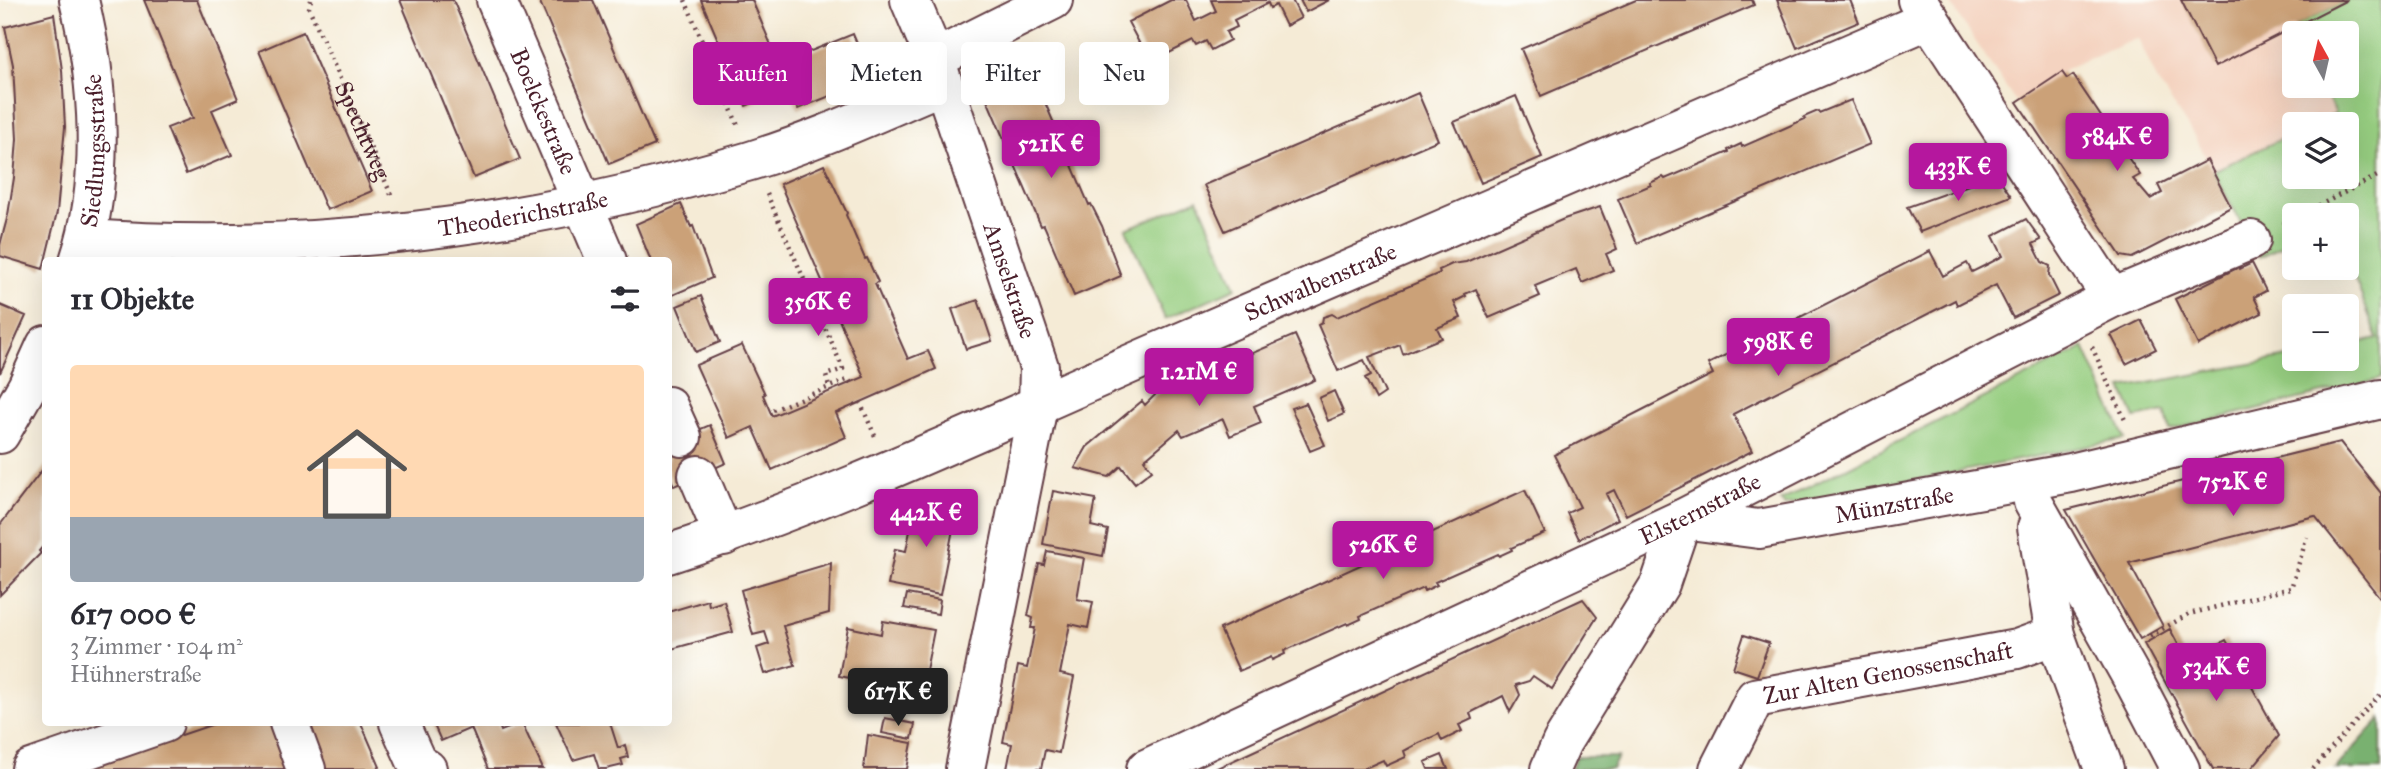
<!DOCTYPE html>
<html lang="de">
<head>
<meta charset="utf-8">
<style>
  body { margin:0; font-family:"IM FELL Great Primer",serif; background:#f7f7f7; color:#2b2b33; height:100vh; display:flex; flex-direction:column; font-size:26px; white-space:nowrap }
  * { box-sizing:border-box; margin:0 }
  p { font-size:23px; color:#7c7c81 }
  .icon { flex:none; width:38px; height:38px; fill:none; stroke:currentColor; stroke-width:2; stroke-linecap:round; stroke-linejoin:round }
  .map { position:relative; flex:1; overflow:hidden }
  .sheet { position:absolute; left:42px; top:257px; width:630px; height:469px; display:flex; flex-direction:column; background:#fff; border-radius:7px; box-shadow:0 7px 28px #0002 }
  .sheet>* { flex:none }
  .hud { position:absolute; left:693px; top:42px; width:665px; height:63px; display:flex; gap:14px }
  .needle { width:46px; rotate:352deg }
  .controls { position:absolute; left:2282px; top:21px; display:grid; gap:14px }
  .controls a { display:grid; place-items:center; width:77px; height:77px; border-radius:7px; background:#fff; box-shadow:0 7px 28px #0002; font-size:35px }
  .price { position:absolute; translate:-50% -60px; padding:0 16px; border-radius:7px; background:#b5179e; color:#fff; font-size:23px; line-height:46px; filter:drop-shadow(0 2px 4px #0008) }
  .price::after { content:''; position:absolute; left:50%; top:42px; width:21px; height:16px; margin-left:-10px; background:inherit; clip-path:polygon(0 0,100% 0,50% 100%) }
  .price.selected { background:#222; color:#fff }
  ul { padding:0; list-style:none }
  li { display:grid; align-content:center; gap:14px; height:371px; padding:0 28px }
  li span { display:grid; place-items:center; height:217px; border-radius:7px; color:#555 }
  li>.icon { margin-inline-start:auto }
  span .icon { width:126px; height:126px; fill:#fffc; stroke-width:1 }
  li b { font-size:30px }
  h2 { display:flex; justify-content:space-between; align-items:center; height:84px; padding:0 28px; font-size:30px }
  .chip { padding:0 24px; border-radius:7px; background:#fff; box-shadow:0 7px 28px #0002; font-size:24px; line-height:63px }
  .chip.selected { background:#b5179e; color:#fff }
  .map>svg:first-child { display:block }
  .built { fill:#f4d3c0 }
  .green { fill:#97ce81; stroke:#707656; stroke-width:2 }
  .forest { fill:#79b16f; stroke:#62684d; stroke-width:2 }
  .building { fill:#cba178 }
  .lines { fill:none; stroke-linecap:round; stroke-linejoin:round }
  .minor-casing { stroke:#643e45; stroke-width:42 }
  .path { stroke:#643e45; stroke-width:4.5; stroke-dasharray:2 5; stroke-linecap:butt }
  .minor { stroke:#fff; stroke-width:38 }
  .labels { text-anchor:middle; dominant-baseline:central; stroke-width:6; stroke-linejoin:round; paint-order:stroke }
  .street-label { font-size:24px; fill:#4a1f2b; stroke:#fdfcf7 }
</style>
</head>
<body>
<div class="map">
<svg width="2381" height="769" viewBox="0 0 2381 769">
  <rect width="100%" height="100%" fill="#fdfcf7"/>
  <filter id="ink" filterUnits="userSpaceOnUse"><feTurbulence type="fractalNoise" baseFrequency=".0143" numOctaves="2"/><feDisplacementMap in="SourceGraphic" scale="14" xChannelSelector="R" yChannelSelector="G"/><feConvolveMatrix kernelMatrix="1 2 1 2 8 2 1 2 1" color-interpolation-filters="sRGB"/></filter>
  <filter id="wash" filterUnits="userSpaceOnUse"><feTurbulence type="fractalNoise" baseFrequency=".00686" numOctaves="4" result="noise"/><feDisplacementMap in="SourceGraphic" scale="28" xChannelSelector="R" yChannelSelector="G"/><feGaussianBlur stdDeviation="1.57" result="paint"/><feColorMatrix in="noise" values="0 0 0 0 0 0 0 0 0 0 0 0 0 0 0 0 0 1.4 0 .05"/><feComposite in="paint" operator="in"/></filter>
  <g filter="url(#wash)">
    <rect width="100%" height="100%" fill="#f5ebd6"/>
    <!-- built -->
    <path class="built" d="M1948 0H2347L2296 26 2299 33H2294V86H2323L2335 114 2313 124H2294V133L2213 171 2195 137 2159 84 2138 38 2069 67 2016 102Z"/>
    <!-- green -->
    <path class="green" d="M2347 0H2381V379L2170 430 2165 412 2135 418 2122 388 2294 356V359H2347V345L2378 339 2347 258V215H2294V240L2260 257 2213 171 2294 133V177H2347V124H2313L2335 114 2323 86H2347V33H2299L2296 26Z
      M1198 199 1236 288 1165 319 1126 229Z
      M2084 347 2125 439 1784 506 1781 501Z"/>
    <!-- forest -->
    <path class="forest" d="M2381 718V769H2335Z
      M1576 757H1618L1612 769H1571Z"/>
    <g id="blocks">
      <!-- building -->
      <path class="building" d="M144 0H197L238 99 212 110 232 155 186 174 167 128 193 118Z
        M400 0H453L520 159 474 178Z
        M539 0H593L655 145 609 164Z
        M701 0H752L779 64 853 34 872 79 798 109 789 88 746 106Z
        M1171 0H1186L1196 21 1216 11 1211 0H1292L1301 18 1286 26 1276 5 1270 8 1268 3 1234 20 1237 27 1226 32 1230 40 1211 50 1206 41 1196 46 1193 41 1159 58 1162 63 1151 68 1154 74 1143 79 1133 59 1144 52 1128 22Z
        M1300 0H1329L1306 12Z
        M1636 0H1752L1754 5 1541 96 1521 49Z
        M1777 0H1850L1859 22 1797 48Z
        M2181 0H2347L2215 67Z
        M54 14 62 70 65 127 57 212 43 269 0 256V245L8 215 14 178 17 139 13 65 5 27Z
        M303 32 372 191 327 210 259 51Z
        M1028 63 1089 205 1091 204 1102 226 1121 276 1074 296 1044 225 1041 226 980 83Z
        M2062 72 2067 79 2073 75 2104 121 2097 126 2102 134 2109 130 2140 175 2133 179 2150 199 2162 193 2158 185 2207 160 2231 207 2132 258 2121 256 2017 102Z
        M1418 93 1438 140 1225 231 1204 185Z
        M1516 96 1542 157 1481 183 1454 122Z
        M1851 100 1870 144 1637 243 1618 199 1651 185 1650 183 1663 177 1665 179 1729 152 1728 150 1741 144 1742 147 1805 119 1804 117 1818 111 1819 113Z
        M824 165 847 213 846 215 865 259 867 258 878 282 875 284 908 359 928 351 936 369 836 413 846 437 772 470 753 427 729 438 696 365 742 345 765 394 763 395 772 416 864 377 780 184Z
        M1997 175 2011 196 1920 232 1907 207Z
        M681 204 691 227 693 226 712 278 668 297V261H651L636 224Z
        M1600 207 1617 249 1606 254 1613 270 1582 283 1576 269 1535 286 1540 296 1489 318 1476 289 1465 294 1466 296 1454 302 1461 318 1437 328 1442 338 1403 354 1400 345 1369 357 1385 393 1376 399 1365 378 1371 375 1364 360 1338 371 1318 325 1322 323 1323 317 1332 314 1337 317 1440 273 1439 270 1452 264 1466 262 1564 219Z
        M2026 219 2041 240 2033 244 2042 262 2050 266 2049 275 2059 295 2013 318 1996 285 1957 305 1955 300 1733 414 1752 451 1626 515 1614 490 1606 494 1618 519 1579 539 1567 513 1580 507 1554 455 1713 374 1708 364 1930 251 1943 276 1967 263 1972 272 1986 265 2003 256 1993 236Z
        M2252 263 2266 291 2254 297 2262 313 2198 345 2175 299 2239 267 2240 269Z
        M701 296 720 342 696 352 677 306Z
        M978 300 992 341 966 349 952 309Z
        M0 305 26 316 0 373Z
        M2141 320 2156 349 2126 364 2111 335Z
        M1295 335 1315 380 1254 406 1261 423 1230 436 1223 419 1183 436 1179 430 1144 460 1152 470 1135 483 1121 466 1109 477 1075 468 1087 447 1142 401 1145 405 1156 394Z
        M1334 391 1344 414 1328 421 1319 398Z
        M1306 403 1325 445 1310 451 1291 408Z
        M710 425 726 463 674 486 668 472V443Z
        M2340 442 2381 493V599L2315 516 2129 563 2163 626 2140 639 2066 510Z
        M46 465V543L39 551 41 553 0 595V525Z
        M1525 490 1545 533 1511 548 1512 550 1499 556 1498 554 1435 582 1437 585 1424 591 1423 588 1360 616 1361 619 1348 625 1347 623 1284 651 1285 654 1272 660 1271 657 1239 671 1220 629Z
        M1053 491 1096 499 1091 526 1108 530 1103 556 1043 544Z
        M923 496 958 504 940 595 888 585 895 549 906 551 912 521 918 522Z
        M1047 551 1084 558 1077 599 1093 602 1088 628 1070 624 1060 674 1074 677 1059 753 1045 750 1041 769H1007L1012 744 1003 742 1018 666 1027 668 1035 628H1031L1033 618 1028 616 1039 564 1044 565Z
        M831 563 829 613 783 626 795 665 765 674 757 648 769 644 765 632 753 635 741 590Z
        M907 594 940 600 938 614 904 608Z
        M1583 599 1597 617 1552 689 1533 676 1529 681 1516 685 1520 695 1510 712 1503 696 1470 713 1472 719 1459 725 1462 731 1442 741 1439 734 1417 744 1404 751 1406 757 1386 766 1383 760 1363 769H1215Z
        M708 600 709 606 724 601 733 632 668 650V612Z
        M883 621 934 630 919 706 869 697 871 682 839 676 848 627 881 634Z
        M2170 629 2187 661 2226 640 2279 736 2251 769H2213L2144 644Z
        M1744 635 1769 643 1757 676 1733 668Z
        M885 718 915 724 912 739 882 733Z
        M217 723H279L295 769H81Z
        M307 723H361L380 767 375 769H326Z
        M433 723H498L501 731 522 723 543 769H488L471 728 441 741Z
        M556 723H610L618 748 625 745 628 757 621 759 623 765 606 769H599L594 754 573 760Z
        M868 735 912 743 907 769H864Z
        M1442 755 1448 769H1428L1425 762Z"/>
    </g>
  </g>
  <g filter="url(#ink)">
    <use href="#blocks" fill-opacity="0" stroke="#643e45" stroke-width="2"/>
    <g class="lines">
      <!-- minor casing -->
      <g class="minor-casing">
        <g id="minor">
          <path id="s2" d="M496 0 607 261"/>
          <path id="s3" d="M910 0 935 59 1039 367 1038 406 965 769"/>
          <path d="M1917 0 2112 298"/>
          <path d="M935 59 1053 0"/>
          <path id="s4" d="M86 239C313 255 532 226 750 161 816 141 880 111 942 85"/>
          <path id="s5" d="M79 261C106 180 99 82 79 0"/>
          <path d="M668 406 682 437"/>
          <path d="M0 434 27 387 46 345"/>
          <path d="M698 475 724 536"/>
          <path d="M2033 502 2136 685 2180 769"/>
          <path id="s6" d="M1682 519 1759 529 2071 473 2381 399"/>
          <path d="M2037 527 2055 635 2104 769"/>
          <path id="s7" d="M668 554C837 499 996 422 1158 352 1416 241 1673 130 1930 19"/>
          <path d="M289 723 306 769"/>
          <path d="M399 723 417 763 427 769"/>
          <path d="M31 769 164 723"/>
          <path id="s8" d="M1146 769 1682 519 2112 298 2251 240"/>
          <path d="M1550 769 1562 742 1660 584 1682 519"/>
          <path id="s9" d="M1719 769 1755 698 2017 649 2055 635"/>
        </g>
      </g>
      <!-- path -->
      <g class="path">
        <path id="s1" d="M311 0 309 8 393 199"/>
        <path d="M685 0 739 128"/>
        <path d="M767 194 843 369 826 375 829 387"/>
        <path d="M2300 215 2381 174"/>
        <path d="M2283 224 2294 218"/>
        <path d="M2092 347 2126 422"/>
        <path d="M860 402 875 436"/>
        <path d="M773 410 849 379 851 383"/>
        <path d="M2150 636 2189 614 2291 588 2307 537"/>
        <path d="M2313 769 2381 694"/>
      </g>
      <!-- minor -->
      <use href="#minor" class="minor"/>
    </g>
  </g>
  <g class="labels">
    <!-- street labels -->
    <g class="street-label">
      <text stroke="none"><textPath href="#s2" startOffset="121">Boelckestraße</textPath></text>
      <text stroke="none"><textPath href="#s1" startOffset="142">Spechtweg</textPath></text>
      <text stroke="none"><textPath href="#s5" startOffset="112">Siedlungsstraße</textPath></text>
      <text stroke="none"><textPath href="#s4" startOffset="439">Theoderichstraße</textPath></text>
      <text stroke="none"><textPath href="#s3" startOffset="298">Amselstraße</textPath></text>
      <text stroke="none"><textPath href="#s7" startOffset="707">Schwalbenstraße</textPath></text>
      <text stroke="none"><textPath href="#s6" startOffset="215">Münzstraße</textPath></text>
      <text stroke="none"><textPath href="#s8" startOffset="612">Elsternstraße</textPath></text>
      <text stroke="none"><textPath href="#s9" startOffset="215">Zur Alten Genossenschaft</textPath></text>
    </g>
  </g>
</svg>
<div class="controls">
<a><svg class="needle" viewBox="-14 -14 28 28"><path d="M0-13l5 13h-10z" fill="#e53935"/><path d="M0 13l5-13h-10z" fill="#7c7c81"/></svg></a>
<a><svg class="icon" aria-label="layers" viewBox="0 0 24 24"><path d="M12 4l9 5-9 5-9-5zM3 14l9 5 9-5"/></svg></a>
<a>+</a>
<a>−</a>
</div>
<b class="price" style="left:2117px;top:173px">584K €</b>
<b class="price" style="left:1051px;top:180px">521K €</b>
<b class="price" style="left:1958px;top:203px">433K €</b>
<b class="price" style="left:818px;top:338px">356K €</b>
<b class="price" style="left:1778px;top:378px">598K €</b>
<b class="price" style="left:1199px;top:408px">1.21M €</b>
<b class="price" style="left:2233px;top:518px">752K €</b>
<b class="price" style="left:926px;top:549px">442K €</b>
<b class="price" style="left:1383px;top:581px">526K €</b>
<b class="price" style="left:2216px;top:703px">534K €</b>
<b class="price selected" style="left:898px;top:728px">617K €</b>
<div class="hud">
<a class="chip selected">Kaufen</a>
<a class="chip">Mieten</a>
<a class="chip">Filter</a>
<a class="chip">Neu</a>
</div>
<section class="sheet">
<h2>11 Objekte<svg class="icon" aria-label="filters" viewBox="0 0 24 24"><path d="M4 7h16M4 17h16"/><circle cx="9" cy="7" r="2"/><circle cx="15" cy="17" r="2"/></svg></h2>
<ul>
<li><span style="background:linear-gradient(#ffd9b3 70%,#9aa5b1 0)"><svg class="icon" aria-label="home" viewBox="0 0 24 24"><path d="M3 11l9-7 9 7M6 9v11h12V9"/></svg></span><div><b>617 000 €</b><p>3 Zimmer · 104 m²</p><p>Hühnerstraße</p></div></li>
</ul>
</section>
</div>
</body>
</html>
